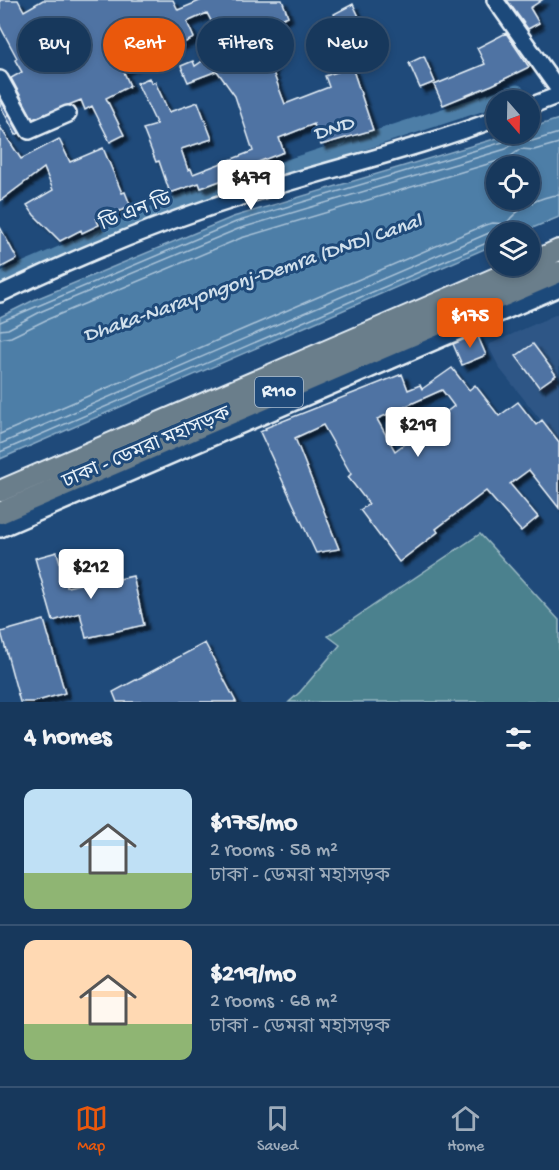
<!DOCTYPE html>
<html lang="en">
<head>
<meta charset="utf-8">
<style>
  body { margin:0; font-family:"Gochi Hand","Noto Sans Bengali",sans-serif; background:#203f62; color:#f1f3f6; height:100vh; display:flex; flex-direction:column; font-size:22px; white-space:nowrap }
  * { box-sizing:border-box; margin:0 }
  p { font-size:20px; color:#9eacbb }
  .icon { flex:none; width:33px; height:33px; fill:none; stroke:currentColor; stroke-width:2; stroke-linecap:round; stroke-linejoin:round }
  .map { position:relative; height:702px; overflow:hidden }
  .sheet { display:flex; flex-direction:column; background:#17385c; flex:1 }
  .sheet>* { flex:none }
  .guide { position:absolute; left:18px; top:18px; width:524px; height:54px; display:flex; gap:12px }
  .needle { width:39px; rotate:160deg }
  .fabs { position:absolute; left:486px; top:90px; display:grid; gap:12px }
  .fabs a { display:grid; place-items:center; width:54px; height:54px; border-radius:50%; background:#17385c; box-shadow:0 3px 9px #0003,0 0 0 2px #365272; font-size:30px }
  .price { position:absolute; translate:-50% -51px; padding:0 14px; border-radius:6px; background:#fff; color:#222; font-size:20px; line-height:39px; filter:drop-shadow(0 2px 3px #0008) }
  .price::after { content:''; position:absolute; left:50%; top:36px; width:18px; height:14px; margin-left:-9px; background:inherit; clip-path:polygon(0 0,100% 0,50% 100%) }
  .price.selected { background:#ea580c; color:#fff }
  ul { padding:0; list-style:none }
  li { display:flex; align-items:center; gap:18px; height:150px; padding:0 24px }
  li+li { border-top:2px solid #365272 }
  li span { display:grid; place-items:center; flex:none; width:168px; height:120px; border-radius:12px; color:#555 }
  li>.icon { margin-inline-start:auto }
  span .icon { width:72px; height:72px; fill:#fffc; stroke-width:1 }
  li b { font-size:26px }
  h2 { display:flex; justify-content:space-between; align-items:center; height:72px; padding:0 24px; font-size:26px }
  .chip { padding:0 21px; border-radius:27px; background:#17385c; box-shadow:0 3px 9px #0003,0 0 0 2px #365272; font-size:21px; line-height:54px }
  .chip.selected { background:#ea580c; color:#fff }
  .dock { display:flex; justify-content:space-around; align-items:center; height:84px; border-top:2px solid #365272; background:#17385c; font-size:16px; color:#9eacbb }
  .dock a { display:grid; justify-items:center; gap:3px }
  .dock .selected { color:#ea580c }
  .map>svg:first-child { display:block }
  .built { fill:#2e5686 }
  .green { fill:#4c818e; stroke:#9ab9c3; stroke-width:1.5 }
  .water { fill:#4d7ea7; stroke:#8bacc7; stroke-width:1.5; fill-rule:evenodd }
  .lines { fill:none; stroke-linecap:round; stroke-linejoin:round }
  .shore { stroke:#aac3d8; stroke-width:1.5 }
  .canal { stroke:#4d7ea7; stroke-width:15 }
  .building { fill:#5073a3; stroke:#e8f1f8; stroke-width:1.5; fill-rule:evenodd; filter:url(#shadow) }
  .minor-casing { stroke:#e8f1f8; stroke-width:20 }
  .major-casing { stroke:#e8f1f8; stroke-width:24 }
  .minor { stroke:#1f4a7a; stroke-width:15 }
  .major { stroke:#6b7e8b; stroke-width:20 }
  .labels { text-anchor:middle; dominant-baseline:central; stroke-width:6; stroke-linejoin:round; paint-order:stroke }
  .shield { fill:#1f4a7a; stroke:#acbfd2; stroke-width:1.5 }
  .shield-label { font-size:18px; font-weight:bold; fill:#e8f1f8 }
  .street-label { font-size:20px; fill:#e8f1f8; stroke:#1f4a7a }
  .water-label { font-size:21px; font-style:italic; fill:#d1e0ec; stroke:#1f4a7a }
</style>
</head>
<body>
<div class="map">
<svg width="559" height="702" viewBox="0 0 559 702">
  <defs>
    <filter id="shadow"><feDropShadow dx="5" dy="5" stdDeviation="1.5" flood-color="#0009"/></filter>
  </defs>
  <rect width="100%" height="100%" fill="#1f4a7a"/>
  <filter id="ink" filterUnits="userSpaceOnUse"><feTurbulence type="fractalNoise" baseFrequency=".0167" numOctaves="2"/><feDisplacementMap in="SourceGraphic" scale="12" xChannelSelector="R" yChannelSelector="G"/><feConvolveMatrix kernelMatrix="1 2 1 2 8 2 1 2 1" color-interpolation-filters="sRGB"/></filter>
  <g filter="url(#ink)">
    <!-- built -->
    <path class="built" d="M559 313V443L500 369 488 345Z"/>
    <!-- green -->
    <path class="green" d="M480 534 559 620V702H289L300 692 340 645 328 636Z"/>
    <!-- water -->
    <path class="water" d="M559 119V217L523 232H496V244L0 459V317L36 299 233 217 511 134H530V128ZM496 166H530V200H496Z"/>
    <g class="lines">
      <!-- shore -->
      <path class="shore" d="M0 322 236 222 503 142 507 139 508 134
        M0 330 8 329 42 311 238 229 506 149 512 145 518 136 532 141 559 133
        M0 339 11 337 46 320 241 238 508 158 521 149 534 150 559 143
        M0 434 485 225 493 223 506 224C516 209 540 196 559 195
        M0 444 489 233 500 232
        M0 452 496 239"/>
      <!-- canal -->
      <path class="canal" d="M0 280 178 203 517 92"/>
    </g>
    <!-- building -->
    <path class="building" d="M0 0H18L24 11 43 0H173L178 10 202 0H282L288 16 256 29 268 50 274 66 271 67 285 104 329 87 325 76 352 67 373 130 321 145 314 124 279 138 284 152 253 164 255 168 201 188 199 183 170 193 159 161 156 162 143 129 157 125 137 83 149 78 152 83 155 82 169 112 198 102 212 139 181 149 188 170 191 169 193 174 253 151 235 96 217 71 188 82 181 66 193 61 195 66 224 46 207 13 187 22 194 38 169 50 158 27 131 40 141 62 123 70 130 86 106 98 124 135 110 142 92 106 85 110 81 100 33 119 11 78 22 72 15 60 17 58 0 26Z
      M507 0H542L530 8 539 23 528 29Z
      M353 4 373 46 354 56 334 14Z
      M506 33 529 67 492 85 443 105 434 85 485 64 477 48Z
      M424 56 435 82 420 88 409 63Z
      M0 99 19 133 16 135 0 105Z
      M0 127 21 159 59 139 70 162 103 148 122 193 125 192 131 207 96 219 99 225 82 233 81 230 60 241 34 215 27 205 53 190 44 168 0 201Z
      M0 227 17 259 0 268Z
      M477 334 486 355 462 365 453 344Z
      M533 344 556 375 539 387 516 356Z
      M452 368 469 390 475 385 499 416 518 402 536 425 542 420 559 442V508L529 470 510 484 538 517 521 531 486 491 436 529 438 532 399 562 360 510 369 504 348 477 351 474 323 425 295 438 339 549 316 553 260 432 266 429 265 428 402 374 408 390 420 385 422 389ZM442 390 454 406 395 451 377 419Z
      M57 552 67 587 109 577 110 581 133 576 144 625 86 638 80 613 53 621 35 558Z
      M44 620 65 693 34 702H20L1 632Z
      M205 643 236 702H117L113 692Z"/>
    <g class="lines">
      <!-- minor casing -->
      <g class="minor-casing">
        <path id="minor" d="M495 0 559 90
          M0 79 29 131 68 114
          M530 106 559 95
          M0 294C83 254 169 219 257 192 337 167 419 148 496 119
          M0 529 559 288"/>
      </g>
      <!-- major casing -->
      <g class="major-casing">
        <path id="major" d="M530 263 559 250
          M0 491 524 266
          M0 513 559 272"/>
      </g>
      <!-- minor -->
      <use href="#minor" class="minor"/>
      <!-- major -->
      <use href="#major" class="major"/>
    </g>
  </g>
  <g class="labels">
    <!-- shield labels -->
    <rect class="shield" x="255" y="377" width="48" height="30" rx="4.5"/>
    <g class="shield-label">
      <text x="279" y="392">R110</text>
    </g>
    <!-- street labels -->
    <g class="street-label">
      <text transform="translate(136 213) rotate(-21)">ডি এন ডি</text>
      <text transform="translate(147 449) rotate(-23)">ঢাকা - ডেমরা মহাসড়ক</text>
    </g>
    <!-- water labels -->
    <g class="water-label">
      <text transform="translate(334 130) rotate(-18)">DND</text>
      <text transform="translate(253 280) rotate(-19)">Dhaka-Narayongonj-Demra (DND) Canal</text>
    </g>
  </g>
</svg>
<div class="fabs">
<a><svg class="needle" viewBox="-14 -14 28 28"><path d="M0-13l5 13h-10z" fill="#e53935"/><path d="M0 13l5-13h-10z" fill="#9eacbb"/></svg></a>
<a><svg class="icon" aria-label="locate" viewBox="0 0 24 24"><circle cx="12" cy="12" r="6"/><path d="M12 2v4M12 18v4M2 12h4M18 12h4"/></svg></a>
<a><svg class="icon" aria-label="layers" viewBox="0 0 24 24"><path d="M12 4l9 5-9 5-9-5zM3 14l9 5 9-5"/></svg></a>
</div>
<b class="price" style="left:251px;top:211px">$479</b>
<b class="price selected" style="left:470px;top:349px">$175</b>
<b class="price" style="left:418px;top:458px">$219</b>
<b class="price" style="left:91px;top:600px">$212</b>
<div class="guide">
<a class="chip">Buy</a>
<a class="chip selected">Rent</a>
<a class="chip">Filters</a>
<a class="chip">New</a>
</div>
</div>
<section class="sheet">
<h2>4 homes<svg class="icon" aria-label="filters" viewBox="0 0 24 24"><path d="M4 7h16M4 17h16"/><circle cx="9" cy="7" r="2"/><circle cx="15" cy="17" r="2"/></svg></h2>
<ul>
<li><span style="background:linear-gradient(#bfe0f5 70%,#8fb573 0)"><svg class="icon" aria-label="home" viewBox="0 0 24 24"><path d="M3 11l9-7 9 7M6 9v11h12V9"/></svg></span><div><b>$175/mo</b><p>2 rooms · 58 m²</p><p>ঢাকা - ডেমরা মহাসড়ক</p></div></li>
<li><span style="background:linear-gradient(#ffd9b3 70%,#8fb573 0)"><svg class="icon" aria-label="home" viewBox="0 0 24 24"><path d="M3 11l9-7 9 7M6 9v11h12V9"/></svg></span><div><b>$219/mo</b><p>2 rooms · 68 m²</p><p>ঢাকা - ডেমরা মহাসড়ক</p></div></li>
</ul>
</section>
<nav class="dock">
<a class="selected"><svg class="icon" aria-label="map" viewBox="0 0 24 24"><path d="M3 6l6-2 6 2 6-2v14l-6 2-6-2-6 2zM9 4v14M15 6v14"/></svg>Map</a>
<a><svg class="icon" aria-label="saved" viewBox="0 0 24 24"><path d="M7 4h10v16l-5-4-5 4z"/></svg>Saved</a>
<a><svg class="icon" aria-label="home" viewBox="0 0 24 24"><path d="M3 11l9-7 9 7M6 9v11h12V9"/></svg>Home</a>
</nav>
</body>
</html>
